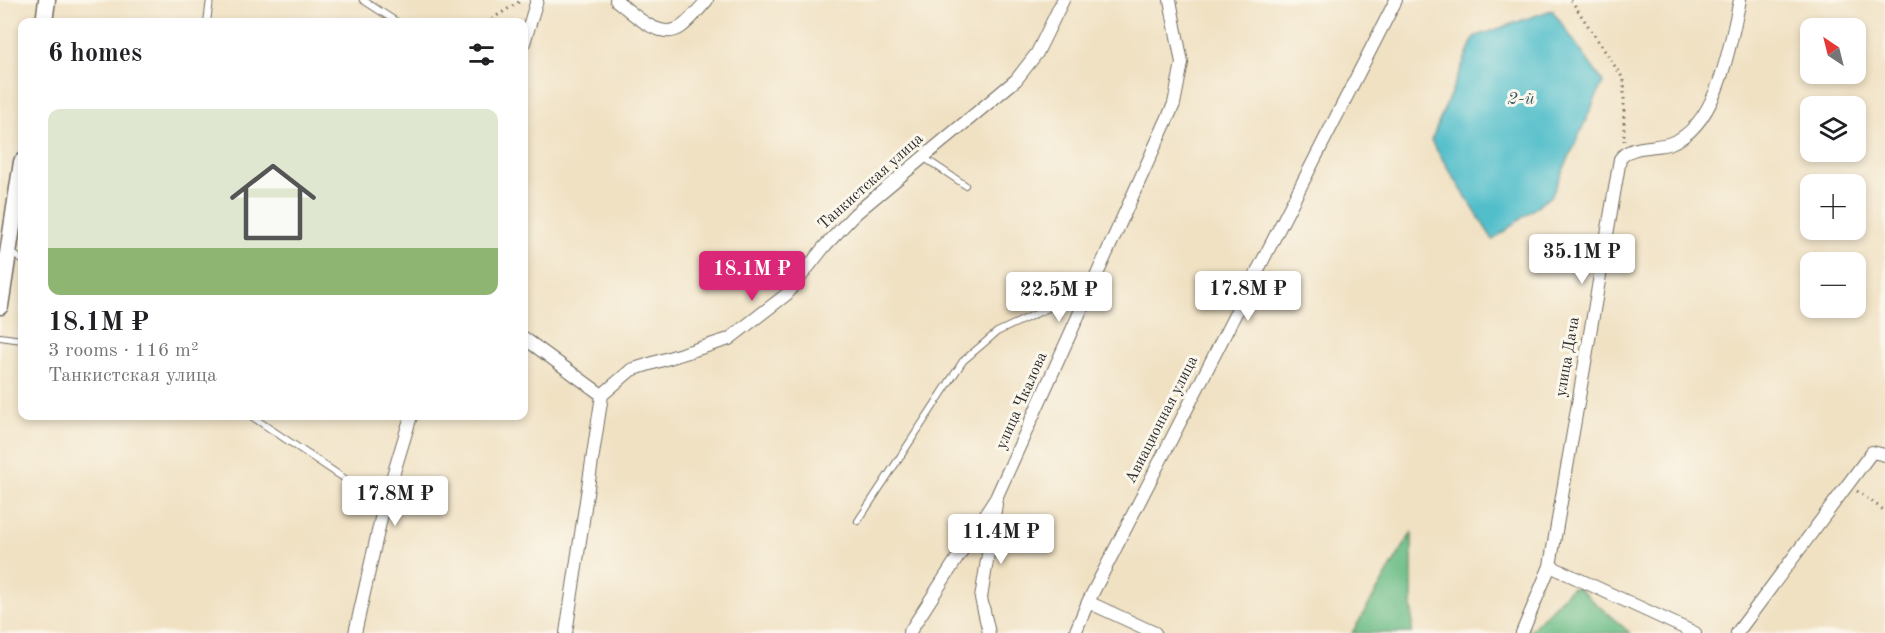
<!DOCTYPE html>
<html lang="en">
<head>
<meta charset="utf-8">
<style>
  body { margin:0; font-family:"Old Standard TT",serif; background:#f6f6f6; color:#202124; height:100vh; display:flex; flex-direction:column; font-size:22px; white-space:nowrap }
  * { box-sizing:border-box; margin:0 }
  p { font-size:20px; color:#757577 }
  .icon { flex:none; width:33px; height:33px; fill:none; stroke:currentColor; stroke-width:2; stroke-linecap:round; stroke-linejoin:round }
  .map { position:relative; flex:1; overflow:hidden }
  .sheet { position:absolute; left:18px; top:18px; width:510px; height:402px; display:flex; flex-direction:column; background:#fff; border-radius:12px; box-shadow:0 3px 9px #0003 }
  .sheet>* { flex:none }
  .needle { width:39px; rotate:325deg }
  .fabs { position:absolute; left:1800px; top:18px; display:grid; gap:12px }
  .fabs a { display:grid; place-items:center; width:66px; height:66px; border-radius:12px; background:#fff; box-shadow:0 3px 9px #0003; font-size:30px }
  .price { position:absolute; translate:-50% -51px; padding:0 14px; border-radius:6px; background:#fff; color:#222; font-size:20px; line-height:39px; filter:drop-shadow(0 2px 3px #0008) }
  .price::after { content:''; position:absolute; left:50%; top:36px; width:18px; height:14px; margin-left:-9px; background:inherit; clip-path:polygon(0 0,100% 0,50% 100%) }
  .price.active { background:#db2777; color:#fff }
  ul { padding:0; list-style:none }
  li { display:grid; align-content:center; gap:12px; height:318px; padding:0 30px }
  li+li { border-top:2px solid #e0e0e0 }
  li span { display:grid; place-items:center; height:186px; border-radius:12px; color:#555 }
  li>.icon { margin-inline-start:auto }
  span .icon { width:108px; height:108px; fill:#fffc; stroke-width:1 }
  li b { font-size:26px }
  h2 { display:flex; justify-content:space-between; align-items:center; height:72px; padding:0 30px; font-size:26px }
  .map>svg:first-child { display:block }
  .forest { fill:#6ebe88; stroke:#4c745a; stroke-width:1.5 }
  .water { fill:#51beca; stroke:#3e747a; stroke-width:1.5 }
  .lines { fill:none; stroke-linecap:round; stroke-linejoin:round }
  .service-casing { stroke:#706b60; stroke-width:8 }
  .minor-casing { stroke:#706b60; stroke-width:14 }
  .secondary-casing { stroke:#706b60; stroke-width:19 }
  .path { stroke:#706b60; stroke-width:3; stroke-dasharray:1.5 4.5; stroke-linecap:butt }
  .service { stroke:#fff; stroke-width:6 }
  .minor { stroke:#fff; stroke-width:12 }
  .secondary { stroke:#fff; stroke-width:16 }
  .labels { text-anchor:middle; dominant-baseline:central; stroke-width:6; stroke-linejoin:round; paint-order:stroke }
  .street-label { font-size:16px; fill:#2b2b2b; stroke:#fbf7ec }
  .water-label { font-size:18px; font-style:italic; fill:#385e63; stroke:#fbf7ec }
</style>
</head>
<body>
<div class="map">
<svg width="1885" height="633" viewBox="0 0 1885 633">
  <rect width="100%" height="100%" fill="#fbf7ec"/>
  <filter id="ink" filterUnits="userSpaceOnUse"><feTurbulence type="fractalNoise" baseFrequency=".0167" numOctaves="2"/><feDisplacementMap in="SourceGraphic" scale="12" xChannelSelector="R" yChannelSelector="G"/><feConvolveMatrix kernelMatrix="1 2 1 2 8 2 1 2 1" color-interpolation-filters="sRGB"/></filter>
  <filter id="wash" filterUnits="userSpaceOnUse"><feTurbulence type="fractalNoise" baseFrequency=".008" numOctaves="4" result="noise"/><feDisplacementMap in="SourceGraphic" scale="24" xChannelSelector="R" yChannelSelector="G"/><feGaussianBlur stdDeviation="1.35" result="paint"/><feColorMatrix in="noise" values="0 0 0 0 0 0 0 0 0 0 0 0 0 0 0 0 0 1.4 0 .05"/><feComposite in="paint" operator="in"/></filter>
  <g filter="url(#wash)">
    <rect width="100%" height="100%" fill="#f0e1c3"/>
    <!-- forest -->
    <path class="forest" d="M1412 532V633H1352Z
      M1571 588H1578L1630 633H1528Z"/>
    <!-- water -->
    <path class="water" d="M1552 10 1603 82 1552 195 1493 240 1431 141 1474 37Z"/>
  </g>
  <g filter="url(#ink)">
    <g class="lines">
      <!-- service casing -->
      <g class="service-casing">
        <path id="service" d="M363 0 397 22
          M207 22 210 0
          M923 157 965 185
          M9 251 22 260
          M0 337 22 340
          M251 416 384 505
          M858 521 963 361 997 332 1089 289"/>
      </g>
      <!-- minor casing -->
      <g class="minor-casing">
        <path id="minor" d="M616 0C631 12 660 42 681 27 691 20 699 9 707 0
          M524 43 537 0
          M524 338 602 395
          M1550 566 1695 633
          M1088 602 1155 633
          M355 633 384 505 411 416
          M566 633 602 395 631 370 729 339 787 294 824 247 855 214 1016 80 1037 53 1063 0
          M909 633 996 498 1174 104 1182 63 1170 0
          M989 633 981 598 996 504
          M1075 633 1088 602 1396 0
          M1522 633 1550 566 1620 159C1631 144 1654 149 1671 143 1718 126 1730 44 1740 0
          M1737 633 1872 452 1885 455"/>
      </g>
      <!-- secondary casing -->
      <g class="secondary-casing">
        <path id="secondary" d="M44 22 47 0
          M0 306 22 162"/>
      </g>
      <!-- path -->
      <path class="path" d="M1571 0 1624 80V141
        M487 22 522 0
        M1857 491 1885 511"/>
      <!-- service -->
      <use href="#service" class="service"/>
      <!-- minor -->
      <use href="#minor" class="minor"/>
      <!-- secondary -->
      <use href="#secondary" class="secondary"/>
    </g>
  </g>
  <g class="labels">
    <!-- street labels -->
    <g class="street-label">
      <text transform="translate(871 182) rotate(-42)">Танкистская улица</text>
      <text transform="translate(1568 357) rotate(-80)">улица Дача</text>
      <text transform="translate(1022 401) rotate(-66)">улица Чкалова</text>
      <text transform="translate(1162 420) rotate(-63)">Авиационная улица</text>
    </g>
    <!-- water labels -->
    <g class="water-label">
      <text x="1521" y="99">2-й</text>
    </g>
  </g>
</svg>
<div class="fabs">
<a><svg class="needle" viewBox="-14 -14 28 28"><path d="M0-13l5 13h-10z" fill="#e53935"/><path d="M0 13l5-13h-10z" fill="#757577"/></svg></a>
<a><svg class="icon" aria-label="layers" viewBox="0 0 24 24"><path d="M12 4l9 5-9 5-9-5zM3 14l9 5 9-5"/></svg></a>
<a>+</a>
<a>−</a>
</div>
<b class="price" style="left:1582px;top:285px">35.1M ₽</b>
<b class="price active" style="left:752px;top:302px">18.1M ₽</b>
<b class="price" style="left:1248px;top:322px">17.8M ₽</b>
<b class="price" style="left:1059px;top:323px">22.5M ₽</b>
<b class="price" style="left:395px;top:527px">17.8M ₽</b>
<b class="price" style="left:1001px;top:565px">11.4M ₽</b>
<section class="sheet">
<h2>6 homes<svg class="icon" aria-label="filters" viewBox="0 0 24 24"><path d="M4 7h16M4 17h16"/><circle cx="9" cy="7" r="2"/><circle cx="15" cy="17" r="2"/></svg></h2>
<ul>
<li><span style="background:linear-gradient(#dfe7d0 75%,#8fb573 0)"><svg class="icon" aria-label="home" viewBox="0 0 24 24"><path d="M3 11l9-7 9 7M6 9v11h12V9"/></svg></span><div><b>18.1M ₽</b><p>3 rooms · 116 m²</p><p>Танкистская улица</p></div></li>
</ul>
</section>
</div>
</body>
</html>
